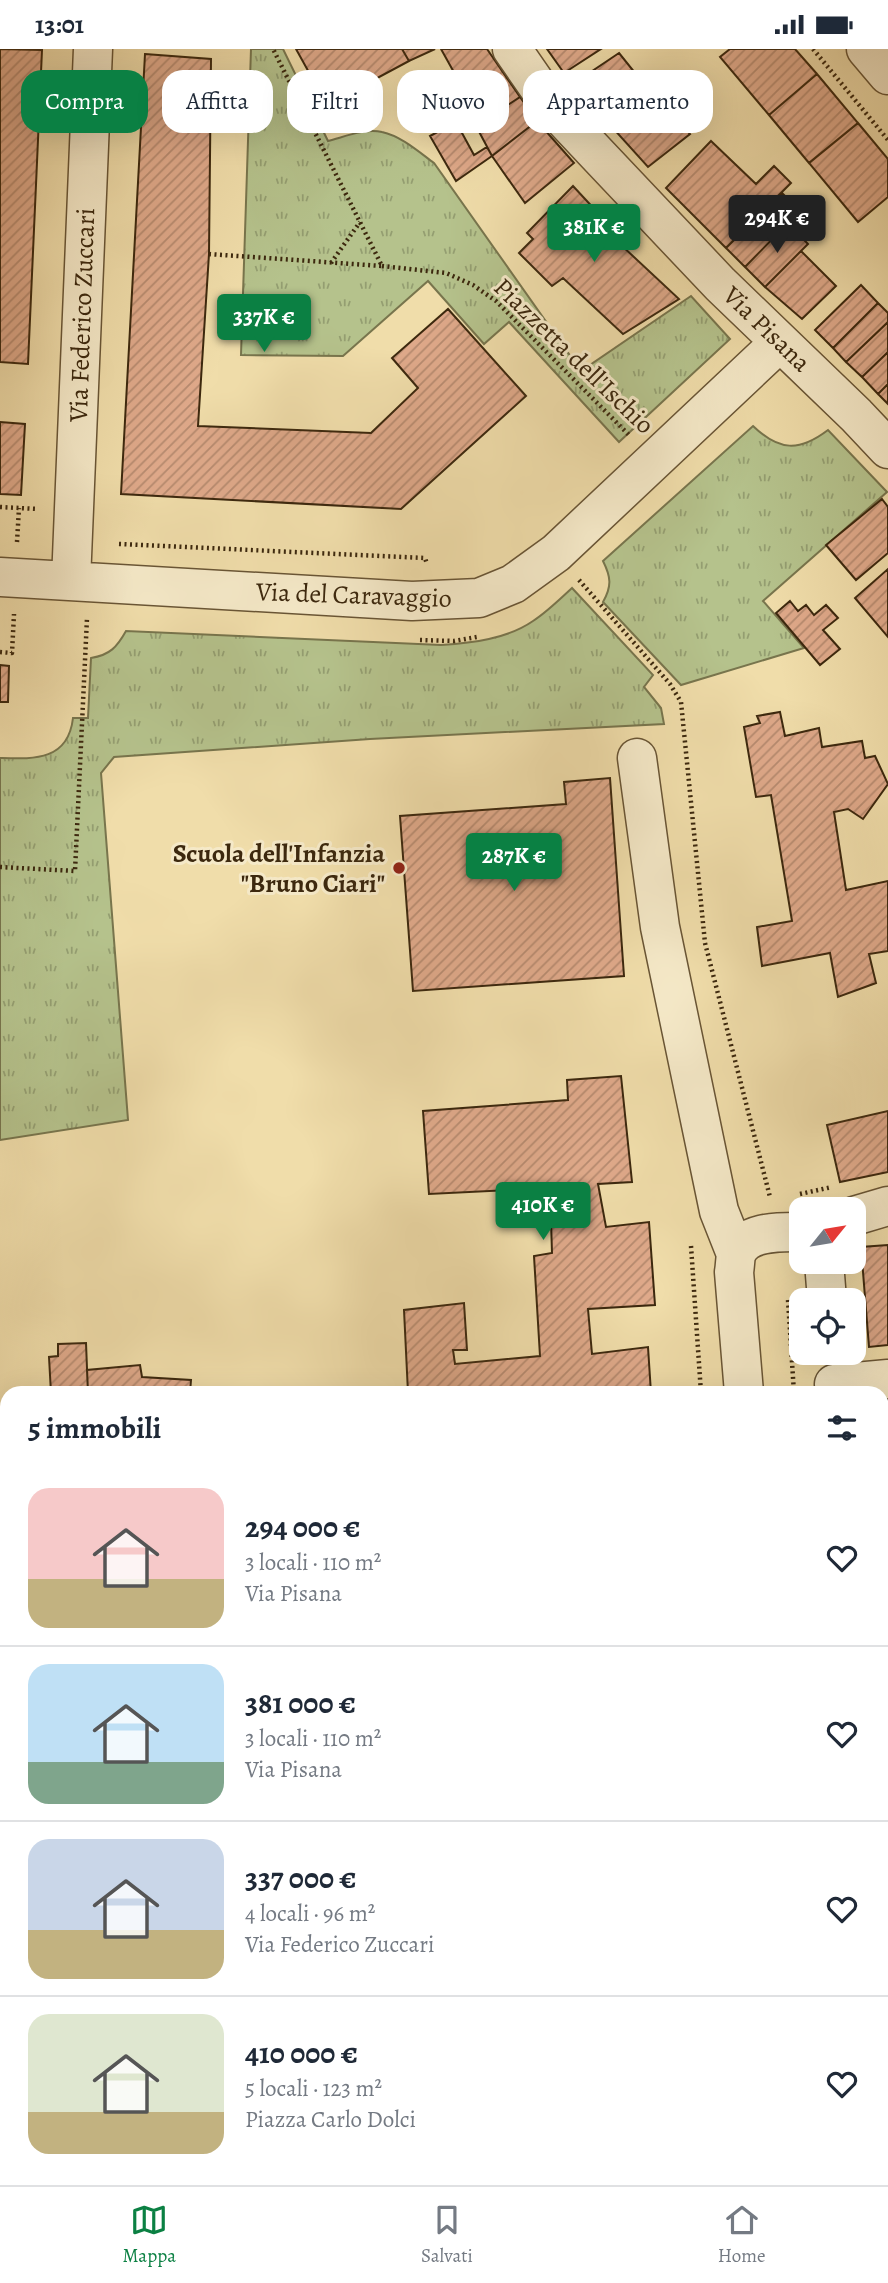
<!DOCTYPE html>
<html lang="it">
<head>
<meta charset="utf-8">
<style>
  body { margin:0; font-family:Alegreya,serif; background:#f6f6f7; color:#1f2937; height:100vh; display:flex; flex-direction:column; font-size:26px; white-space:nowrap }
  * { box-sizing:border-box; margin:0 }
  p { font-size:23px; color:#747a83 }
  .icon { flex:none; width:38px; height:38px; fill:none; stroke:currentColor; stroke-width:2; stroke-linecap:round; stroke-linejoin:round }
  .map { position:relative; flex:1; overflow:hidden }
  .drawer { position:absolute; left:0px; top:1337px; width:889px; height:800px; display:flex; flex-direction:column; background:#fff; border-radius:21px 21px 0 0; box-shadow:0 7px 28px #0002 }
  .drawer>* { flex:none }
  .guide { position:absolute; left:21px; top:21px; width:847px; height:63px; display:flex; gap:14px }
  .needle { width:46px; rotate:60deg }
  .tools { position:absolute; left:789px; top:1148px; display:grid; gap:14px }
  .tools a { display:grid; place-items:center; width:77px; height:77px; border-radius:14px; background:#fff; box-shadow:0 7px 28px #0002; font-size:35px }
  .price { position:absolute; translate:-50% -60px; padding:0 16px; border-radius:7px; background:#0b8043; color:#fff; font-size:23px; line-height:46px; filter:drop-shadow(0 2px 4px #0008) }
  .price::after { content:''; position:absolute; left:50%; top:42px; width:21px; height:16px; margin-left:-10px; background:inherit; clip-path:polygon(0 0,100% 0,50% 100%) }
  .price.on { background:#222; color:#fff }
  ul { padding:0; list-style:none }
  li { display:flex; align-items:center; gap:21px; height:175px; padding:0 28px }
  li+li { border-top:2px solid #e0e1e3 }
  li span { display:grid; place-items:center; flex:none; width:196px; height:140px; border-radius:21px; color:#555 }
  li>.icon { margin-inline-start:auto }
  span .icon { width:84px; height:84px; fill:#fffc; stroke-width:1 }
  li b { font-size:30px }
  h2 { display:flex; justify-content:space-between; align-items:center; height:84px; padding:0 28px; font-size:30px }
  .chip { padding:0 24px; border-radius:21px; background:#fff; box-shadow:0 7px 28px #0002; font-size:24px; line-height:63px }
  .chip.on { background:#0b8043; color:#fff }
  .status { display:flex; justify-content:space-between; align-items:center; height:49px; padding:0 35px; background:#fff; direction:ltr }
  .status svg { height:19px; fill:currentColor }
  .tabs { display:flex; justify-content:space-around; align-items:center; height:98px; border-top:2px solid #e0e1e3; background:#fff; font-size:19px; color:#747a83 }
  .tabs a { display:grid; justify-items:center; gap:4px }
  .tabs .on { color:#0b8043 }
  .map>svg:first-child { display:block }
  .park { fill:url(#park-tufts); stroke:#78754d; stroke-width:2 }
  .building { fill:url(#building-hatch); stroke:#3c280e; stroke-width:2 }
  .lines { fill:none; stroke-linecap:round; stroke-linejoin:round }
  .minor-casing { stroke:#695535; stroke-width:41 }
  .path { stroke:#3c280e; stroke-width:4.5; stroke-dasharray:2 3.5; stroke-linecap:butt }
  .minor { stroke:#f5e9c8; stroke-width:38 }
  .poi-dot { fill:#8f2418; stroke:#f5e9c8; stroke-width:2.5 }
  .labels { text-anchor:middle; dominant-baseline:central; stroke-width:6; stroke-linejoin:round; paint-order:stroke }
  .street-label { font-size:26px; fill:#3c280e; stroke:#f5e9c8 }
  .poi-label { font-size:26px; font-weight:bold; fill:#3c280e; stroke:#f5e9c8; text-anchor:end }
</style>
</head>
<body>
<div class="status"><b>13:01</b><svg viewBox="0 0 49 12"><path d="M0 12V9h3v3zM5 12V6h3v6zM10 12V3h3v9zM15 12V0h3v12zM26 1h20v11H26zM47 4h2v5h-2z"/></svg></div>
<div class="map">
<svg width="888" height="2136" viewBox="0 0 888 2136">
  <defs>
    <pattern id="park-tufts" width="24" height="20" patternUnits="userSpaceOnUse" patternTransform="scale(1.75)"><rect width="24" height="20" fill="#b5c28c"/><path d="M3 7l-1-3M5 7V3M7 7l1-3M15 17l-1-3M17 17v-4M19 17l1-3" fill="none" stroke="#949e71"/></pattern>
    <pattern id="building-hatch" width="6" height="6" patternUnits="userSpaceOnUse" patternTransform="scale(1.75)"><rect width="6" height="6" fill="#dfa98a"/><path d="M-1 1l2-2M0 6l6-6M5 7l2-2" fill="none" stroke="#b68a6f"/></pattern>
  </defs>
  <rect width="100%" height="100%" fill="#f0ddaa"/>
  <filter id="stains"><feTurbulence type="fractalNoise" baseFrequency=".00286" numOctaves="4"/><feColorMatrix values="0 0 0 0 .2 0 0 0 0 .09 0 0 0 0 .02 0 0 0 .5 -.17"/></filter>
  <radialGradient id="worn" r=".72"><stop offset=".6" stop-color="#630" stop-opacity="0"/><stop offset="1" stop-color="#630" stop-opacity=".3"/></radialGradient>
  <!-- park -->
  <path class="park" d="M251 0H283L328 92C344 88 365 79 382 83 401 87 419 103 434 114L581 322 691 247 730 290 619 393 509 273 484 295 428 232 343 307 241 306Z
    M753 377C779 402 799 403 828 381L887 443 763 552 804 599 681 636 603 553C612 537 611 528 603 512Z
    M572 539 653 626 644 638 661 659 664 675 370 690 114 708 101 724 128 1071 0 1091V709C34 710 68 712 73 669H88L91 609C110 606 117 598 126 582L441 596C472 594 507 590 533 572 547 563 560 550 572 539Z"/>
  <!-- building -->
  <path class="building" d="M0 0 42 1 28 315 0 313Z
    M296 0H402L409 12 327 56Z
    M402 0H435L409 12Z
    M441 0H487L520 48 476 77 470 67 476 63Z
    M547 0H601L564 24Z
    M730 0H795L817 25 769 66 720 8Z
    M619 4 648 40 636 50 646 62 659 50 690 85 648 118 573 35Z
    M145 5 211 10 209 205 198 377 371 384 418 339 392 309 448 260 526 347 401 460 121 445Z
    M817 25 858 74 809 114 769 66Z
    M520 48 537 72 492 107 476 77Z
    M537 72 574 114 525 154 492 107Z
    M456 73 474 106 487 98 492 107 456 132 430 87Z
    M858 74 888 110V148L858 173 809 114Z
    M711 92 756 135 774 117 791 134 726 199 666 139Z
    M573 137 610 177 605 181 679 250 623 285 563 229 552 237 519 204 533 190 527 184Z
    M782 144 797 159 783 172 788 174 745 218 726 199Z
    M788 174 808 195 765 238 745 218Z
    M801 202 836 237 802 270 765 238Z
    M861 236 878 254 833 299 815 281Z
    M878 254 888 264V273L846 313 833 299Z
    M888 273V303L862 328 846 313Z
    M888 303V335L878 345 862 328Z
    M888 335V355L878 345Z
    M0 373 25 375 21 446 0 445Z
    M882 450 888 458V504L856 531 826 496Z
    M888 520V588L855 549Z
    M790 552 798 562 806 556 814 566 826 556 838 569 823 581 840 600 820 616 776 564Z
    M0 616 9 617 8 653H0Z
    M780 663 785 687 819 679 822 698 862 692 865 709 875 707 888 735 863 770 848 760 834 763 846 841 888 832V902L869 905 876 934 838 948 830 904 762 917 757 878 792 872 771 746 756 748 744 678 760 674 757 667Z
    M610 729 624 927 413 942 400 767 566 755 564 733Z
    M621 1027 632 1133 598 1135 606 1178 649 1173 655 1256 588 1260 592 1305 648 1298 651 1344H408L404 1261 464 1254 467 1301H453L455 1315 540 1307 534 1207 552 1204 550 1139 429 1145 423 1062 568 1051 567 1031Z
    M888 1062V1123L840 1133 827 1076Z
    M888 1196V1296L869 1298 861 1198Z
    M86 1294 88 1344H51L49 1308 58 1307V1295Z
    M140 1316 142 1328 191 1331 190 1344H88L87 1321Z
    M888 1340V1396L882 1397V1344Z
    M0 1367H7V1468H0Z
    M888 1396V1440H882V1397Z
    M882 1440H888V1514H882Z
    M0 1533H7V1608H0Z
    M883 1537H888V1586L885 1585Z
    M0 2065H7V2127H2Z
    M672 2130H727V2136H672Z
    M754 2130H843V2136H754Z"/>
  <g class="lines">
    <!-- minor casing -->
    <g class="minor-casing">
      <path id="minor" d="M512 0 550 55 597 105 720 235 856 366 888 400
        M866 0 888 26
        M0 528 412 552 479 549 513 535 556 504 780 293
        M71 532 93 0
        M637 709 660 878 719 1162 736 1205
        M854 1167 888 1157
        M824 1213 827 1251
        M834 1335 888 1330
        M744 1344 734 1223C735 1218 735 1211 736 1206 744 1181 781 1183 802 1183
        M0 1515H7
        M882 2024 888 2096"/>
    </g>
    <!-- path -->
    <path class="path" d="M813 0 888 91
      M209 205 382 217 273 0
      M331 214 360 173
      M382 217 446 224 473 236 496 252 629 386
      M0 458 38 460
      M17 493 19 459
      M119 495 425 509 427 515
      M579 531 670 635 681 653 705 894 770 1148
      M420 591 454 592 477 588
      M0 603 12 604 14 565
      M0 818 75 822 87 569
      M800 1145 832 1138
      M691 1197 701 1344
      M788 1251 794 1344
      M859 1268 861 1298
      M882 1594 888 1679
      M850 2136V2130"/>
    <!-- minor -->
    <use href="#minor" class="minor"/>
  </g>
  <!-- markers -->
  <circle class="poi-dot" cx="399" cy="819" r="7"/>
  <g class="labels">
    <!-- street labels -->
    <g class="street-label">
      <text transform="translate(82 266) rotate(-88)">Via Federico Zuccari</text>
      <text transform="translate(767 280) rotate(44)">Via Pisana</text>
      <text transform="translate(574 307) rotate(44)">Piazzetta dell'Ischio</text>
      <text transform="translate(354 546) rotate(2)">Via del Caravaggio</text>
    </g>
    <!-- poi labels -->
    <g class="poi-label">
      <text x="385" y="804">Scuola dell'Infanzia<tspan x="385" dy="30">"Bruno Ciari"</tspan></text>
    </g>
  </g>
  <rect width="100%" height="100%" filter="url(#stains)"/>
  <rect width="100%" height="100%" fill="url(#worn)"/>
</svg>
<div class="tools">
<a><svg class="needle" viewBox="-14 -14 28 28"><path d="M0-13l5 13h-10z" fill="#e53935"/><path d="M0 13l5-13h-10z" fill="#747a83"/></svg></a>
<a><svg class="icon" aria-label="locate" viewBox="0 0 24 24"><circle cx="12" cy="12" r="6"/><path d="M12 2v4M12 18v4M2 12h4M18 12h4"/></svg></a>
</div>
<b class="price on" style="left:777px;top:206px">294K €</b>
<b class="price" style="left:594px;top:215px">381K €</b>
<b class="price" style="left:264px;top:305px">337K €</b>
<b class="price" style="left:514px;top:844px">287K €</b>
<b class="price" style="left:543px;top:1193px">410K €</b>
<div class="guide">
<a class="chip on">Compra</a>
<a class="chip">Affitta</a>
<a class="chip">Filtri</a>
<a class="chip">Nuovo</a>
<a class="chip">Appartamento</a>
</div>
<section class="drawer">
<h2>5 immobili<svg class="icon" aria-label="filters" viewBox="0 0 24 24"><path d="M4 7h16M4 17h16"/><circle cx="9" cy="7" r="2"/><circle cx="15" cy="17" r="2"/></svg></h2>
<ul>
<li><span style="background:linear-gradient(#f6c9c9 65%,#c2b280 0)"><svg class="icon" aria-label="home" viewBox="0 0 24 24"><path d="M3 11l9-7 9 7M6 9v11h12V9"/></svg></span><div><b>294 000 €</b><p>3 locali · 110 m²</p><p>Via Pisana</p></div><svg class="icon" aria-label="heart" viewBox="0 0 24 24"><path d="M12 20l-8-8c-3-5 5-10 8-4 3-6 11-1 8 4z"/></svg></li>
<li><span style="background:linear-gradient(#bfe0f5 70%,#7fa58c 0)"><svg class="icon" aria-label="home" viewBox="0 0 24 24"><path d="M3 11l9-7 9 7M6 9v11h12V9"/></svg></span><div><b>381 000 €</b><p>3 locali · 110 m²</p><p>Via Pisana</p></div><svg class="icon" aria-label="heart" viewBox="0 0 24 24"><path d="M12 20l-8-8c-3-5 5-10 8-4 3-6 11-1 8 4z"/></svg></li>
<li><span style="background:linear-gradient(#c9d6e8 65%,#c2b280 0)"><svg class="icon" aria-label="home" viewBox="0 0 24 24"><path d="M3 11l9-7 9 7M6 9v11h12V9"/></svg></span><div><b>337 000 €</b><p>4 locali · 96 m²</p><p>Via Federico Zuccari</p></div><svg class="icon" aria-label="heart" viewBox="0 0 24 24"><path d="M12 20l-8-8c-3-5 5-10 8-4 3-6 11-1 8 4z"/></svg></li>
<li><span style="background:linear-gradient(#dfe7d0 70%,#c2b280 0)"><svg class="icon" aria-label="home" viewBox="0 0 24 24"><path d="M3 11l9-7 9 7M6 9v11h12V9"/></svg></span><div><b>410 000 €</b><p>5 locali · 123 m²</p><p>Piazza Carlo Dolci</p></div><svg class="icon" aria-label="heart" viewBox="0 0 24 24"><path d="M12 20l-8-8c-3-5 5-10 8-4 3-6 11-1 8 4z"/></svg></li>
</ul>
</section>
</div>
<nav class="tabs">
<a class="on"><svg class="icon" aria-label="map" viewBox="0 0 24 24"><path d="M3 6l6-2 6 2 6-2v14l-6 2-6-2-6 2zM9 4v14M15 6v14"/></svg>Mappa</a>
<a><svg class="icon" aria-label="saved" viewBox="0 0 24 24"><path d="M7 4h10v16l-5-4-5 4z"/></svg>Salvati</a>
<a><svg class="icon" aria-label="home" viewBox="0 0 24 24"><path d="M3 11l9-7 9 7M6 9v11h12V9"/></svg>Home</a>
</nav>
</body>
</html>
